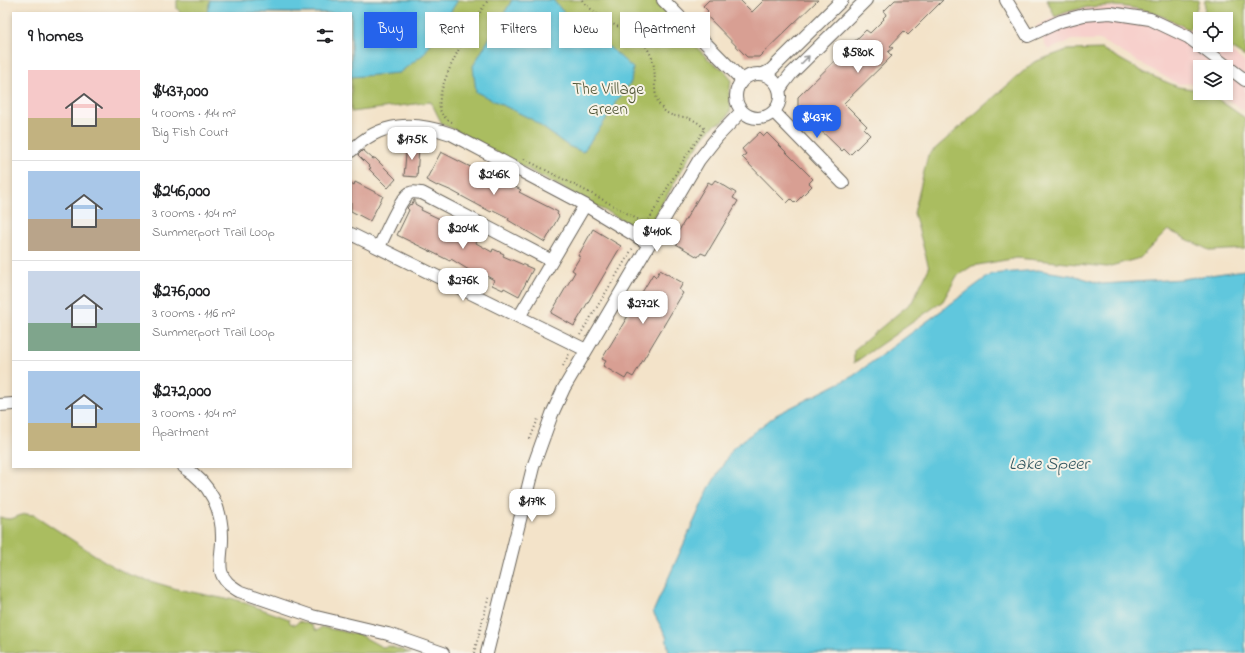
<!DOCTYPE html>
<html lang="en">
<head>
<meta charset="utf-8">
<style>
  body { margin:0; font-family:"Indie Flower",sans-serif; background:#f2f2f2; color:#202124; height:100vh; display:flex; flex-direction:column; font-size:15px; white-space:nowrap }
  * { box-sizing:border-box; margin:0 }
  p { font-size:13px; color:#757577 }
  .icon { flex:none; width:22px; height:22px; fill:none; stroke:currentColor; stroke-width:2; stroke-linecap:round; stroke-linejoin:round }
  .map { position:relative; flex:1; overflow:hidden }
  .drawer { position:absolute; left:12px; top:12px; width:340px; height:456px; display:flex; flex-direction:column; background:#fff; border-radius:0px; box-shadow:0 2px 6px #0003 }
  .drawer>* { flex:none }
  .hud { position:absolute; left:364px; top:12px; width:380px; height:36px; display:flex; gap:8px }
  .fabs { position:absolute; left:1193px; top:12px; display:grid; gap:8px }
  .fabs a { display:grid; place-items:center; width:40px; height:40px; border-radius:0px; background:#fff; box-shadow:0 2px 6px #0003; font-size:20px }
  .price { position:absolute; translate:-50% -34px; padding:0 9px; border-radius:8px; background:#fff; color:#222; font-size:13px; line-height:26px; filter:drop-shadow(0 1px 2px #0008) }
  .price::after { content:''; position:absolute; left:50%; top:24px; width:12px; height:9px; margin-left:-6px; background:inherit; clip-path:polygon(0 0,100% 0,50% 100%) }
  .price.selected { background:#2563eb; color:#fff }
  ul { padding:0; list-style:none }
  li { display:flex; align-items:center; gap:12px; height:100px; padding:0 16px }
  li+li { border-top:1px solid #e0e0e0 }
  li span { display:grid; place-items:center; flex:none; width:112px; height:80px; border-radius:0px; color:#555 }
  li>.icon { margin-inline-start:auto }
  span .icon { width:48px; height:48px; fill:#fffc; stroke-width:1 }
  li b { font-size:17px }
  h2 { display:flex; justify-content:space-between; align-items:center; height:48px; padding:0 16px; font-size:17px }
  .chip { padding:0 14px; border-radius:0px; background:#fff; box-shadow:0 2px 6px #0003; font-size:14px; line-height:36px }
  .chip.selected { background:#2563eb; color:#fff }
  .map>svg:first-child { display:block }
  .built { fill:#f7d0cc }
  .green { fill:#aabd61; stroke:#636c3e }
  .water { fill:#60c7dd; stroke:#3e727c }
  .building { fill:#d89f93 }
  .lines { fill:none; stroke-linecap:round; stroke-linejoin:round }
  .minor-casing { stroke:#676259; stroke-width:14 }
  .path { stroke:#676259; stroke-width:2; stroke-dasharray:1 3; stroke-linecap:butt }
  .minor { stroke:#fff; stroke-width:12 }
  .oneway { stroke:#999 }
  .labels { text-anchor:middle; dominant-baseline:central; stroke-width:4; stroke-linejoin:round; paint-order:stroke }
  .park-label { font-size:17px; fill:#4e5434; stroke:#f7f3e8 }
  .water-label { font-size:18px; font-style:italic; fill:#345860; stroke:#f7f3e8 }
</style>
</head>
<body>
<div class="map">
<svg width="1245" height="653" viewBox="0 0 1245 653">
  <rect width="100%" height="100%" fill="#f7f3e8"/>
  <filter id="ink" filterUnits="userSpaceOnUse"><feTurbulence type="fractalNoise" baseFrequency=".025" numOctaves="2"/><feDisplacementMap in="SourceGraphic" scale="8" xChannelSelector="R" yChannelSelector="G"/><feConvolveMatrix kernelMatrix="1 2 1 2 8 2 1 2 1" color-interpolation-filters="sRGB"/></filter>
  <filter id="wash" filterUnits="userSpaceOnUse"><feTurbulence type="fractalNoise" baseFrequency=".012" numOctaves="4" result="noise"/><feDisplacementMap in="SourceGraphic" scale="16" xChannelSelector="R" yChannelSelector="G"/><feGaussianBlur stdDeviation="0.9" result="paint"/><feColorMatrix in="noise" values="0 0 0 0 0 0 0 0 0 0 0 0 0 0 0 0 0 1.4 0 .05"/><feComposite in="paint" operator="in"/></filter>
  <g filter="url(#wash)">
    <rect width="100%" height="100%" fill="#f3e3c9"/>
    <!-- built -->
    <path class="built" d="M1091 7 1128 8 1153 13 1200 34V45H1221L1245 62V111L1218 93H1226V67H1200V83L1178 84 1100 40H1072L1048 50 1036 26 1061 14Z"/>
    <!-- green -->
    <path class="green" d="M177 0H655L673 18 677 27 712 63 723 69 729 76 731 81 729 95 731 109 728 115 723 122 716 124 706 134 690 156 657 213V219L648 234 457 131 442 124 431 102 351 112V13H181L177 9Z
      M1047 0H1199L1190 30C1178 24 1166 17 1153 13 1122 3 1085 3 1055 17Z
      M1205 0H1245V57L1226 45V19H1204Z
      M1102 49 1145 73 1178 87 1200 90V93H1209L1245 118V249L1211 251 1168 230 1140 258 1107 267 1017 258 972 266 957 276 943 301 854 363V350L912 302 929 268 914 213 928 155 1034 62 1067 50Z
      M26 514 34 515 42 520 98 557 114 567 130 575 177 589 226 599 231 598 289 619 290 623 295 625 299 621 312 625 314 629 317 631 321 627 360 635 382 647 389 646 411 653H0V517C14 522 13 516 26 514Z"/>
    <!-- water -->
    <path class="water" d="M210 0H458L424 54 399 73 351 77V13H207Z
      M512 0H553L573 23 579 31C598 34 619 56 633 68L631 82 621 96 616 101 612 111 583 152 568 146 531 119 476 92 473 66Z
      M1038 270 1076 276 1102 284 1182 279 1245 270V653H669L666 636 653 612 709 488 733 448 776 415 853 376 991 274Z"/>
    <g id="blocks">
      <!-- building -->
      <path class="building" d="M709 0H740L752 12 764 0H818L759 57H747L705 14 708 11 703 6Z
        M895 0H943L908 35 904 31 890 46 893 48 888 52 892 56 844 103 867 126 864 129 870 135 850 155 844 149 842 151 798 108V97L866 30 870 33 884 19 883 18 886 15 884 11Z
        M760 132 764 136 767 133 813 179 809 183 812 186 795 203 791 199 787 203 742 157 746 154 742 149Z
        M409 143 416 144V147H419L417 177 404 176 407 144Z
        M363 150 373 159 375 158 396 179 388 188 369 169 371 168 358 155Z
        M441 152 508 186 510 184 521 190 519 192 558 212 557 214 559 216 545 242 508 220 509 218 493 210 491 212 452 191 438 185 437 186 426 180Z
        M715 180 736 193 733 198 738 201 706 255 701 253 698 257 676 244 679 240 675 237 708 182 712 184Z
        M355 182 383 196 370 221 351 211V183L354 185Z
        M414 200H415V204L422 208 421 210 440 219 441 217 452 223 449 230 465 238 467 233 478 238 476 243 492 252 493 249 504 254 503 256 533 269 519 296 504 288 503 290 492 285 494 280 479 272 477 275 451 259 450 261 397 235 409 210 407 208 410 204 411 205Z
        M593 229 621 246 574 326 551 313 575 272 572 270 580 257 578 256Z
        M660 270 683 283 679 290 683 293 633 377 628 374 625 379 603 366 606 361 602 359 653 274 656 277Z"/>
    </g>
  </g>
  <g filter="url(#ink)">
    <use href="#blocks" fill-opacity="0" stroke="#676259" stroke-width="1"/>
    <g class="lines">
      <!-- minor casing -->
      <g class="minor-casing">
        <path id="minor" d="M663 0 742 80
          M1006 0 1028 36 1061 21 1084 15 1110 13 1150 19 1188 37 1245 80
          M736 96a22 22 0 1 1 44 0a22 22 0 1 1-44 0Z
          M763 74 771 70 779 62 842 0
          M780 89 784 83 791 74 866 0
          M774 112 843 183
          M351 151C381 121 414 121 451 134L585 205 649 244
          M351 234 586 350
          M379 247C384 237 401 197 410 193 414 191 418 193 422 193L552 261
          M519 317 585 205
          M0 405 13 404
          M184 467C210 483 223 510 222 540 222 550 219 561 221 571 223 581 231 586 239 591L312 616 388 634 443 653
          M487 653 533 467 552 414 564 388 699 160 718 136 742 111"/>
      </g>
      <!-- path -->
      <path class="path" d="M582 0C592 12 606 21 619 27 627 31 634 33 640 39 647 46 653 57 654 67 656 80 652 97 662 108 668 116 675 116 684 117 692 118 699 123 705 129L686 156 644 228
        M641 40 665 17
        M452 122C448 120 443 117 441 112 431 90 475 20 488 0
        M524 159 596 196 646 224
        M580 335 634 246
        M563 366 569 354
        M530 439 538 419
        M474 653 489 596"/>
      <!-- minor -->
      <use href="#minor" class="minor"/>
    </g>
    <!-- one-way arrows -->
    <defs><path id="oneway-shaft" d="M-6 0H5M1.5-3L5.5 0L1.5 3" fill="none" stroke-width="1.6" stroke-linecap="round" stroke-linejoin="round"/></defs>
    <use class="oneway" href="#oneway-shaft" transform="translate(805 60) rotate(-45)"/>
  </g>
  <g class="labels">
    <!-- park labels -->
    <g class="park-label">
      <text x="608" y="89">The Village<tspan x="608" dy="20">Green</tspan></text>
    </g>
    <!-- water labels -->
    <g class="water-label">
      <text x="1049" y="465">Lake Speer</text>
    </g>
  </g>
</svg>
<div class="fabs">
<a><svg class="icon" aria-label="locate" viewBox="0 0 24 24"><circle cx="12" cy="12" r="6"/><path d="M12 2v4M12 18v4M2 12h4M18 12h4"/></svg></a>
<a><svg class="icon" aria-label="layers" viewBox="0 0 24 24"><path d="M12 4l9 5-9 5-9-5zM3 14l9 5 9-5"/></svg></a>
</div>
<b class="price" style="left:858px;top:74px">$580K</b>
<b class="price selected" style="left:817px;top:139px">$437K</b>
<b class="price" style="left:412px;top:161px">$175K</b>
<b class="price" style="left:494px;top:196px">$246K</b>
<b class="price" style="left:463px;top:250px">$204K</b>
<b class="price" style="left:657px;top:253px">$410K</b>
<b class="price" style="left:463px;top:302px">$276K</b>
<b class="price" style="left:643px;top:325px">$272K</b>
<b class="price" style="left:532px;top:523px">$179K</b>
<div class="hud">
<a class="chip selected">Buy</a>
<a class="chip">Rent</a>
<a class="chip">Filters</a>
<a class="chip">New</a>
<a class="chip">Apartment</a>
</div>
<section class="drawer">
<h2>9 homes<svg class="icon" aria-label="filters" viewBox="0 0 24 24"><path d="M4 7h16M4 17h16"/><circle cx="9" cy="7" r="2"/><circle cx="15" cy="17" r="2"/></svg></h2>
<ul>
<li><span style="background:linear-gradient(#f6c9c9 60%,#c2b280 0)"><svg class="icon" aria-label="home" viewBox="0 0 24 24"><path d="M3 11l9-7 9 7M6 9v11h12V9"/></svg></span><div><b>$437,000</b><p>4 rooms · 144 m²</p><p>Big Fish Court</p></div></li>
<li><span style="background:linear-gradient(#a9c7e8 60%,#b9a48a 0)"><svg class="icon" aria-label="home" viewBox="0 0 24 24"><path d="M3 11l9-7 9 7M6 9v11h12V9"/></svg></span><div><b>$246,000</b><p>3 rooms · 104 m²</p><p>Summerport Trail Loop</p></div></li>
<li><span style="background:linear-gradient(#c9d6e8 65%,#7fa58c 0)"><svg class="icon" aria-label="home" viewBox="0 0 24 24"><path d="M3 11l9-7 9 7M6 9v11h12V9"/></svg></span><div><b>$276,000</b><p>3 rooms · 116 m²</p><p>Summerport Trail Loop</p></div></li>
<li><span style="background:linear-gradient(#a9c7e8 65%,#c2b280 0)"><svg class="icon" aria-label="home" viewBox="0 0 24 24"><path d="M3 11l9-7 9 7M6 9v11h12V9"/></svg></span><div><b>$272,000</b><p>3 rooms · 104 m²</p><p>Apartment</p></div></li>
</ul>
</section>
</div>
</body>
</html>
